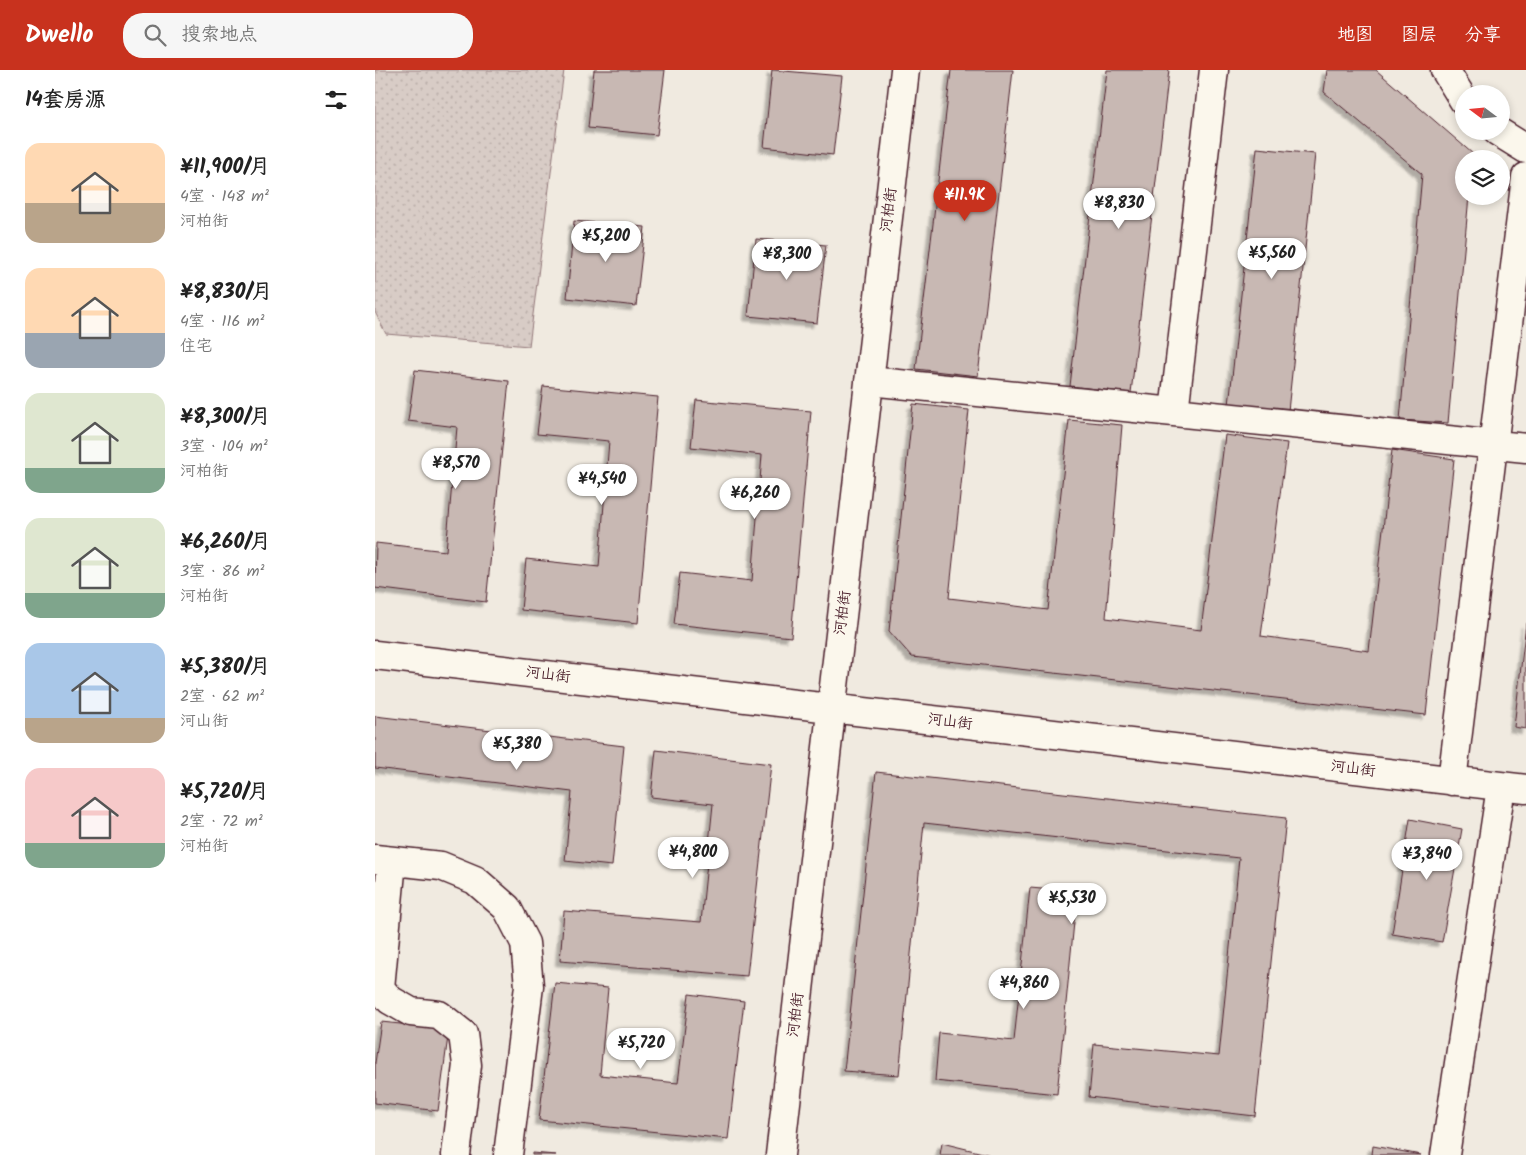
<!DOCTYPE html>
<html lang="zh">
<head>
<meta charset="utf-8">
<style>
  body { margin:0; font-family:Kalam,"LXGW WenKai TC",sans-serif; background:#f6f6f6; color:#222; height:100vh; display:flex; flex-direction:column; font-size:19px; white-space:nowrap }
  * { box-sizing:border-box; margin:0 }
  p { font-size:16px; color:#767676 }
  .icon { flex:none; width:28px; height:28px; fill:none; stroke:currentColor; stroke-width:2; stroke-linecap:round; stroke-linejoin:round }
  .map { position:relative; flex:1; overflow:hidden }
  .side { display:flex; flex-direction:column; background:#fff; width:375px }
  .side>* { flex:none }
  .needle { width:32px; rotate:286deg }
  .buttons { position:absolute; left:1080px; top:15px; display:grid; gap:10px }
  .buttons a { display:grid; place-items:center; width:55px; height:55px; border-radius:50%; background:#fff; box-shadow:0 2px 8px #0003; font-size:25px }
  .price { position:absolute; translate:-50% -42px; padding:0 11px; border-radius:18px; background:#fff; color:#222; font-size:16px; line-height:32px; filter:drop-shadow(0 1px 2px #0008) }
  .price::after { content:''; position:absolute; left:50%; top:30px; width:15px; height:11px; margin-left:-8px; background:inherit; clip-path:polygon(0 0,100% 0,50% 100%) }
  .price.on { background:#c8321e; color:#fff }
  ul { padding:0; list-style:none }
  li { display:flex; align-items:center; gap:15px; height:125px; padding:0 25px }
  li span { display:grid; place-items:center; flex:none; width:140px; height:100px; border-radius:15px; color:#555 }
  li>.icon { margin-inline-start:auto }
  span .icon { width:60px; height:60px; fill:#fffc; stroke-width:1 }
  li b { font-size:21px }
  h2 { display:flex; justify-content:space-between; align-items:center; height:60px; padding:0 25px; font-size:21px }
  header { display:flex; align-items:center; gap:30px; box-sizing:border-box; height:70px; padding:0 25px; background:#c8321e; color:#fff }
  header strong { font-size:24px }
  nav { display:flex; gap:28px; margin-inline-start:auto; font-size:18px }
  .search { width:350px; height:45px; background:#f6f6f6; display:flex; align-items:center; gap:12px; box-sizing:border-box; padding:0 18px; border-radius:20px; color:#767676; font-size:19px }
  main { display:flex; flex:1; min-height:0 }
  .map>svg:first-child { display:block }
  .grass { fill:url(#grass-dots); stroke:#917678 }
  .building { fill:#c8b8b3; stroke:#4a1f2b; filter:url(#shadow) }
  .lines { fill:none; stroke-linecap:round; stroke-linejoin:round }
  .minor-casing { stroke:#4a1f2b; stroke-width:31 }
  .minor { stroke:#fbf7ec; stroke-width:28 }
  .labels { text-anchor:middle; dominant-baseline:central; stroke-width:4.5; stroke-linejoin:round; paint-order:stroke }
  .street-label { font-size:15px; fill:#4a1f2b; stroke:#fbf7ec }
</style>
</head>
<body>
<header>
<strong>Dwello</strong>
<div class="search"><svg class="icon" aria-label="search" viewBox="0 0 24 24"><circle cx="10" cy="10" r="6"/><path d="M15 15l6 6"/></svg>搜索地点</div>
<nav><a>地图</a><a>图层</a><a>分享</a></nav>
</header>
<main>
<section class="side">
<h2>14套房源<svg class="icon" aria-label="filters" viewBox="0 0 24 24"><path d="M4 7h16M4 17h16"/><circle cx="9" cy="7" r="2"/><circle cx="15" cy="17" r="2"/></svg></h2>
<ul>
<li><span style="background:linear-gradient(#ffd9b3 60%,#b9a48a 0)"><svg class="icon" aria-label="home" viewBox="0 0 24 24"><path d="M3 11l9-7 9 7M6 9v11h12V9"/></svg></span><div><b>¥11,900/月</b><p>4室 · 148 m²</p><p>河柏街</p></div></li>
<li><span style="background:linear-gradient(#ffd9b3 65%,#9aa5b1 0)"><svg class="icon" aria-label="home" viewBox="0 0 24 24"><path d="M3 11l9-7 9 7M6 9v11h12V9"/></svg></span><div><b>¥8,830/月</b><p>4室 · 116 m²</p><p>住宅</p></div></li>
<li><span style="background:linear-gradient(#dfe7d0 75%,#7fa58c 0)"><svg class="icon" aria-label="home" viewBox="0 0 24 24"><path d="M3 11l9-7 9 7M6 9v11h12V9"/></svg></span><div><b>¥8,300/月</b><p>3室 · 104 m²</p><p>河柏街</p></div></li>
<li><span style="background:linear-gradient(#dfe7d0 75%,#7fa58c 0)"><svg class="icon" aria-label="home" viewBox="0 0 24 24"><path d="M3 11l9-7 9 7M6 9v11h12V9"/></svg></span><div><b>¥6,260/月</b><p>3室 · 86 m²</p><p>河柏街</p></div></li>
<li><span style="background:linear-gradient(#a9c7e8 75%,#b9a48a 0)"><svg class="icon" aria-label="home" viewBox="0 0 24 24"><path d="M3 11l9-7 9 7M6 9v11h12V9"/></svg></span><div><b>¥5,380/月</b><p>2室 · 62 m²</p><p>河山街</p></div></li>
<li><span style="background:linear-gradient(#f6c9c9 75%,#7fa58c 0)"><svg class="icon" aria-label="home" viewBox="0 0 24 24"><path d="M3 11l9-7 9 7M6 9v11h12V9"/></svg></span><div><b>¥5,720/月</b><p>2室 · 72 m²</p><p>河柏街</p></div></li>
</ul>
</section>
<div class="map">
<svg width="1151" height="1085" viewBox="0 0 1151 1085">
  <defs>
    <pattern id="grass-dots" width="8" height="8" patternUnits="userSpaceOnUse" patternTransform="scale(1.25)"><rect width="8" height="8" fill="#d8ccc6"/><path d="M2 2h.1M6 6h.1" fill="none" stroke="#bbafaa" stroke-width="1.8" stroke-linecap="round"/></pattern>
    <filter id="shadow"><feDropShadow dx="-4.5" dy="4.5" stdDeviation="1" flood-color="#0004"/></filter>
  </defs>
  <rect width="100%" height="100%" fill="#f0eae0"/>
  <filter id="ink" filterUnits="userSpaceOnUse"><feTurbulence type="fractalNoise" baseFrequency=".02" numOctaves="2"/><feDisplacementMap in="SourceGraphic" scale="10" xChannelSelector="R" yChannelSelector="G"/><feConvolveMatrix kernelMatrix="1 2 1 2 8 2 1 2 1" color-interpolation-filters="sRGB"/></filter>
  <g filter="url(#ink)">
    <!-- grass -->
    <path class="grass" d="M0 0H189L154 276 11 264 0 242Z"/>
    <!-- building -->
    <path class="building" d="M219 0H290L282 65 213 58Z
      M397 0 467 6 458 85 389 77Z
      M576 0H638L603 306 541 299Z
      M732 0H794L756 323 695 316Z
      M952 0H1001L1098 84V89H1089V126H1094L1073 353 1025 350 1047 104 949 22Z
      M882 78 940 84 913 341 854 335Z
      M199 151 270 157 261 236 192 228Z
      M381 169 451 175 442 253 373 246Z
      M40 300 134 311 111 532 0 518 1 473 71 481 82 357 33 351Z
      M168 316 283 327 263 553 146 540 151 489 224 497 234 371 162 364Z
      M321 330 436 341 416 567 299 554 305 503 377 511 387 385 316 377Z
      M538 334 594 340 574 528 673 540 694 350 747 355 731 548 826 560 850 365 912 373 886 566 994 581 1017 380 1079 389 1051 645 537 587 514 561Z
      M1151 553V659L1139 657Z
      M0 646 249 676 237 796 190 791 197 722 0 698Z
      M281 680 396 694 372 906 185 891 189 841 326 852 338 734 276 727Z
      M501 702 911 748 880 1046 714 1027 719 974 844 986 864 788 549 753 524 1005 469 1001Z
      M1035 749 1087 759 1067 872 1017 864Z
      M655 818 702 822 682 1024 560 1011 564 963 639 971Z
      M180 913 233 918 225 1005 303 1013 314 924 369 931 353 1069 164 1050Z
      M6 952 74 959 63 1041 0 1033V993Z
      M567 1073 616 1085H565Z
      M998 1076 1046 1085H997Z
      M157 1083 181 1085H157Z"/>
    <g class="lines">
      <!-- minor casing -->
      <g class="minor-casing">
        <path id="minor" d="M839 0 799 342 1151 378
          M1070 0 1089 31
          M1122 61 1151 79
          M494 311 799 342
          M0 585 1151 719
          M1077 711 1151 107
          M0 789 66 796 100 810 132 838 150 873 154 916 133 1085
          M17 791 5 918 15 930 36 942 64 945 88 964 92 995 81 1085
          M405 1085 530 0
          M1070 1085 1126 717"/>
      </g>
      <!-- minor -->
      <use href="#minor" class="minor"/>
    </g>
  </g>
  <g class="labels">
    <!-- street labels -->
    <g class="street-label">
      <text transform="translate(514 140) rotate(-83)">河柏街</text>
      <text transform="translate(468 543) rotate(-83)">河柏街</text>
      <text transform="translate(173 605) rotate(7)">河山街</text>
      <text transform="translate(575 652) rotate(7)">河山街</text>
      <text transform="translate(978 699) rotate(7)">河山街</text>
      <text transform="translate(421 945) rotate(-83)">河柏街</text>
    </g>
  </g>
</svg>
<div class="buttons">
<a><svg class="needle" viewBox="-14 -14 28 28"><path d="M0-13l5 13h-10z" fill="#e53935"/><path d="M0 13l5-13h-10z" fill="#767676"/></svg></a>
<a><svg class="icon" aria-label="layers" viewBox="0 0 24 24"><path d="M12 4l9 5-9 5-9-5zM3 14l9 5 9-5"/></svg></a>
</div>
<b class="price on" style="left:590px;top:152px">¥11.9K</b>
<b class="price" style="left:744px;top:160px">¥8,830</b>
<b class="price" style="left:231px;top:193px">¥5,200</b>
<b class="price" style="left:897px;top:210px">¥5,560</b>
<b class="price" style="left:412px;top:211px">¥8,300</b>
<b class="price" style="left:81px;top:420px">¥8,570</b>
<b class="price" style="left:227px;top:436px">¥4,540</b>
<b class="price" style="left:380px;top:450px">¥6,260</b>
<b class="price" style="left:142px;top:701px">¥5,380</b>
<b class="price" style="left:318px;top:809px">¥4,800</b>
<b class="price" style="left:1052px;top:811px">¥3,840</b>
<b class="price" style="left:697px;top:855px">¥5,530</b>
<b class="price" style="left:649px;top:940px">¥4,860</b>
<b class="price" style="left:266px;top:1000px">¥5,720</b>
</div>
</main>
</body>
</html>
